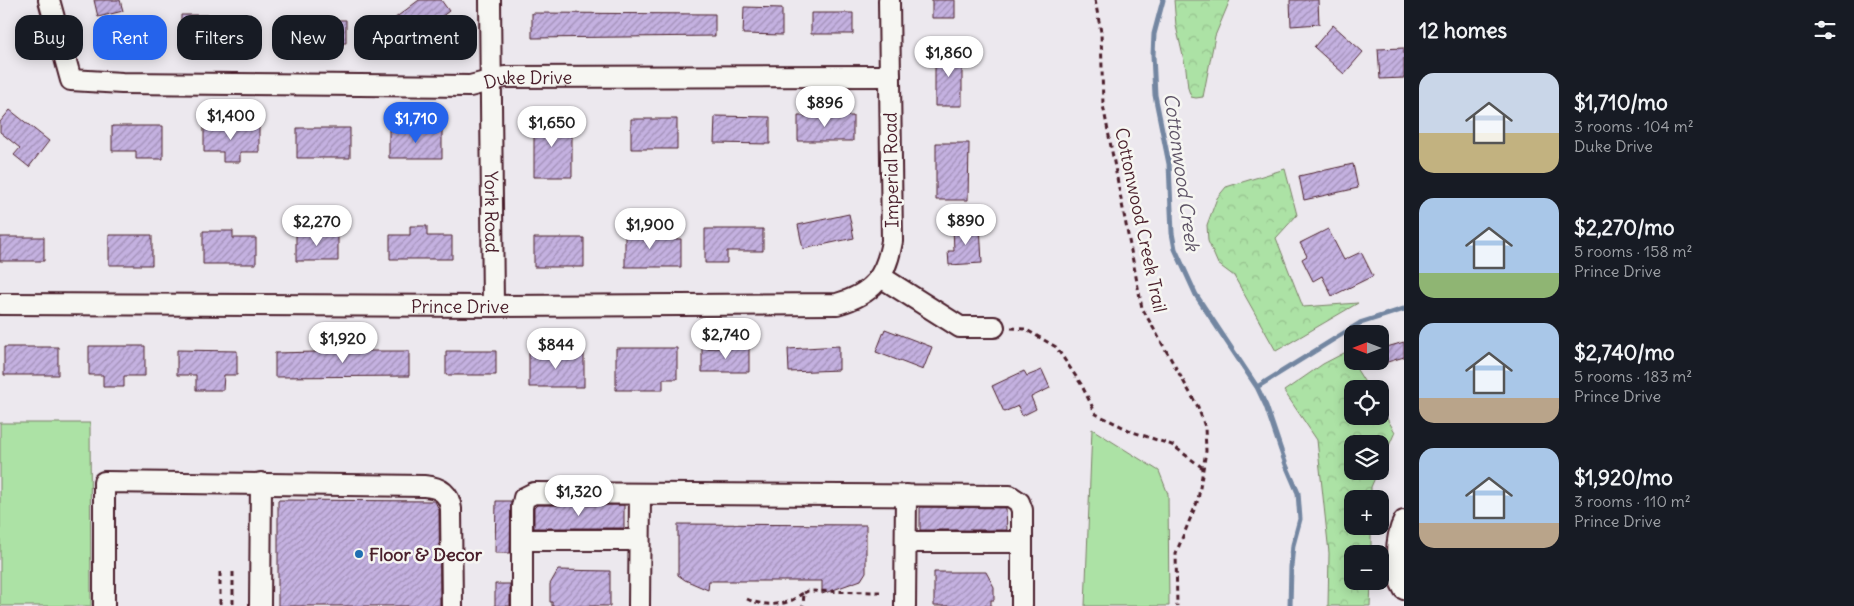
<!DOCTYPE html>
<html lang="en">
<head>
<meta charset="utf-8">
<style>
  body { margin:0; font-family:Delius,sans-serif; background:#242831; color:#f1f3f6; height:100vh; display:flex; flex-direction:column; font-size:19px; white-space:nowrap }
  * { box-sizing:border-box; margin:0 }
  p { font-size:16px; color:#9ea1a6 }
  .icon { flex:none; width:28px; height:28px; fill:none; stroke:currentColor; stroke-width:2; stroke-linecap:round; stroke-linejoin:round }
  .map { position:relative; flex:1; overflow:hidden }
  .side { display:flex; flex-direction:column; background:#171b24; width:450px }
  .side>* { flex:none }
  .hud { position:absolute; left:15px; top:15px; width:475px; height:45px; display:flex; gap:10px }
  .needle { width:32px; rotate:270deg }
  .buttons { position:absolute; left:1344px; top:325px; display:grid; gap:10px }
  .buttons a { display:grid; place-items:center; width:45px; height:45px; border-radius:10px; background:#171b24; box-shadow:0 2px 12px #0003; font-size:25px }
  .price { position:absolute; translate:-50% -42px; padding:0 11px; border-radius:18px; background:#fff; color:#222; font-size:16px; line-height:32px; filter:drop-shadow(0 1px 2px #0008) }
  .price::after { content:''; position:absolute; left:50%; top:30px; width:15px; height:11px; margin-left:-8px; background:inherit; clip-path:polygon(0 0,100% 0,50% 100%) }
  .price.selected { background:#2563eb; color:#fff }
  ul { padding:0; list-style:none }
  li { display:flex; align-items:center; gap:15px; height:125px; padding:0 15px }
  li span { display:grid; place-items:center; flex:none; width:140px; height:100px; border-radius:15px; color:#555 }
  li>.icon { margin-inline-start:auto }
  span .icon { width:60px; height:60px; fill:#fffc; stroke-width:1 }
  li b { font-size:21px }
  h2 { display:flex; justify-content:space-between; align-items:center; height:60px; padding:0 15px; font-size:21px }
  .pill { padding:0 18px; border-radius:15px; background:#171b24; box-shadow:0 2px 12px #0003; font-size:18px; line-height:45px }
  .pill.selected { background:#2563eb; color:#fff }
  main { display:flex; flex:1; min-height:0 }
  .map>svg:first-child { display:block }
  .green { fill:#ace2a5; stroke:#7b8068 }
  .forest { fill:url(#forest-crowns); stroke:#7b8068 }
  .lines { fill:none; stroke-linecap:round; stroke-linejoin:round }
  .stream { stroke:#7386a1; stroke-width:5 }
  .building { fill:url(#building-hatch); stroke:#4a1f2b }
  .minor-casing { stroke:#4a1f2b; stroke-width:24 }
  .path { stroke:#4a1f2b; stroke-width:3; stroke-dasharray:5 4; stroke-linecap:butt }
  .minor { stroke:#f6f6f2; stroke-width:20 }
  .poi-dot { fill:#1f6fb2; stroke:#f6f6f2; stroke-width:2 }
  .labels { text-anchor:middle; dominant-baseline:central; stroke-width:5; stroke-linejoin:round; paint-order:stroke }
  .street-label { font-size:18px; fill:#4a1f2b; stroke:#f6f6f2 }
  .poi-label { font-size:18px; font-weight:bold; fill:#4a1f2b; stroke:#f6f6f2; text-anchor:start }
  .water-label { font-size:19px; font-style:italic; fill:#5e5366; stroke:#f6f6f2 }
</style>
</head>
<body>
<main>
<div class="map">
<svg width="1404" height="606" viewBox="0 0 1404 606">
  <defs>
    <pattern id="forest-crowns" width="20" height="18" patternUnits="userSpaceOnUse" patternTransform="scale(1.25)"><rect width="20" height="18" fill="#ace2a5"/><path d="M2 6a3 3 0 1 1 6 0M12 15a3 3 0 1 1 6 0" fill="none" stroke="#96c18e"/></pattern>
    <pattern id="building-hatch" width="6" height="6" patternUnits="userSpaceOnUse" patternTransform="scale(1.25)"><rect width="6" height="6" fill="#c4b1e0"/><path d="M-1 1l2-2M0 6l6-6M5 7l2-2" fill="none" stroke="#a18fb6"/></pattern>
  </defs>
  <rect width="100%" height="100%" fill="#ece8ee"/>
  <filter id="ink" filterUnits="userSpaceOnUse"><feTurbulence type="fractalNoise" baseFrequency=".02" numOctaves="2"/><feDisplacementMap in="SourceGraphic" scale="10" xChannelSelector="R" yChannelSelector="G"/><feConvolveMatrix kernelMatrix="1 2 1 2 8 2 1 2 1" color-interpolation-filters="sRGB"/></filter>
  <g filter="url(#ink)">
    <!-- green -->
    <path class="green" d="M0 423H90L91 606H0Z
      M1092 429 1159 471 1168 494 1169 606H1085Z"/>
    <!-- forest -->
    <path class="forest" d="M1174 0H1230L1215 36 1203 97 1196 98 1191 97 1188 88 1186 69 1176 26Z
      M1285 169 1297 215 1276 238 1303 307 1358 303 1276 351 1234 276 1218 264 1208 241 1207 225 1217 198 1226 187Z
      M1346 352 1369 389H1352V416H1380V407L1395 432 1380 466V444H1352V471H1378L1371 487V499H1352V526H1371V554H1352V581H1371L1370 606H1328L1329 553 1317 440 1284 391 1323 364Z"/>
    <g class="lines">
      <!-- stream -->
      <path class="stream" d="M1163 0 1154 34 1153 55 1155 95 1169 164 1172 233 1175 249 1196 295 1257 387 1266 406 1286 465 1298 493 1300 519 1293 545 1291 567 1290 606
        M1257 387 1360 323 1404 309"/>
    </g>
    <!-- building -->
    <path class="building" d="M94 0H120L123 11 98 17Z
      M419 0H441L449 11 406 44 390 22Z
      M932 0H955V18H932Z
      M1290 0H1318L1319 24 1291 26Z
      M744 7 782 8V35L743 34Z
      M532 13 715 14V36L532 38Z
      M811 13H853V34H811Z
      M181 15H234V43H181Z
      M282 20H346V43H282Z
      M1333 25 1363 52 1344 74 1314 47Z
      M1404 48V78L1380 79 1378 49Z
      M935 51H962V106H935Z
      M10 110 49 141 29 167 14 155 20 148 0 132V122Z
      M534 114H557V129L572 130V177H534Z
      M715 116 770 117V144L714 143Z
      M798 116H853V141H798Z
      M631 119H677V149H631Z
      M204 125 259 126V152H240V162H223V152H204Z
      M112 126H163V159H136V151H112Z
      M297 128H350V158H297Z
      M389 130H442V158H389Z
      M936 143H969L968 200H936Z
      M1353 164 1358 188 1304 200 1299 176Z
      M849 214 854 238 803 249 798 225Z
      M625 225H642V239H681V267H625Z
      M980 225 982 263 949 265 948 251H954L953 226Z
      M410 226H427V236H452V259H390V235H410Z
      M705 229H763V251H727V263H705Z
      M1328 229 1344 260 1361 252 1373 276 1332 296 1322 276 1313 281 1302 259 1307 256 1300 243Z
      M203 231H233V238H256V264H203Z
      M296 233H338V261H296Z
      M109 235H152V265H109Z
      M0 237H44V261H0Z
      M534 238H584V267H534Z
      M885 329 932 347 923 370 876 352Z
      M1404 342V357L1384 363 1380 349Z
      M89 346H145V376H124V387H103V375H89Z
      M839 346V370L789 372 788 349Z
      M4 347H58V375H4Z
      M616 348H677V379H663V390H616Z
      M702 348H749V372H702Z
      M177 350 237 351V375H224L223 390H196V375H177Z
      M357 351H409V376L275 377V353Z
      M446 351H496V375H446Z
      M529 352H584V387H529Z
      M1042 370 1050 388 1031 397 1036 409 1022 416 1018 406 1004 412 992 386 1024 371 1027 376Z
      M278 500 435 501 439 510 440 606H278Z
      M496 501H511L510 553H495Z
      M537 505H624V528H534V508Z
      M920 507 1006 508 1007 530H920Z
      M678 524 866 525V572L861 580 822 594V581H709L708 590 685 580 678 575Z
      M558 570 610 571V606H552V602H550V584Z
      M934 572H986L994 587V600H991V606H934Z
      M495 584H510V606H495Z"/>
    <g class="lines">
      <!-- minor casing -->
      <g class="minor-casing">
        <g id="minor">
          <path id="s1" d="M49 0 71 80 122 83 470 86 505 77 890 76"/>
          <path id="s2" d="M490 0 493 306"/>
          <path d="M881 277 960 327H994"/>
          <path id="s3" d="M0 304 493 306 837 304C873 294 886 277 892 241L889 0"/>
          <path d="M1404 521C1395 537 1394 573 1404 589"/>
          <path d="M522 540H639"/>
          <path d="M906 542H1022"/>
          <path d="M104 606V482L424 486C440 487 449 493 451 509L452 606"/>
          <path d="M260 606 261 483"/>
          <path d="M522 606V507L524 498 534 493 1010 496 1019 502 1022 510V606"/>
          <path d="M639 606 640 494"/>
          <path d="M905 606 906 495"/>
        </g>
      </g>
      <!-- path -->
      <path class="path" d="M1095 0 1101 32 1103 105 1142 308 1198 407 1205 427 1206 451 1198 500 1176 553 1177 606
        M1011 328 1025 329 1056 347 1081 384 1096 414 1133 432 1172 445 1203 468
        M220 572V606
        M233 572V606
        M804 593 808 591 880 592
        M747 599C759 605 777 606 790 601 795 599 799 595 804 593L803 606"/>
      <!-- minor -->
      <use href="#minor" class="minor"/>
    </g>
  </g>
  <!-- markers -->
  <circle class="poi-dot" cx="359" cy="554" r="5"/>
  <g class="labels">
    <!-- street labels -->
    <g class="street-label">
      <text stroke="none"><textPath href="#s1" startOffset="541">Duke Drive</textPath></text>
      <text transform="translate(891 170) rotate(-91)">Imperial Road</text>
      <text stroke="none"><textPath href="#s2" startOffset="212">York Road</textPath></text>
      <text transform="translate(1141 220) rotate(78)">Cottonwood Creek Trail</text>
      <text stroke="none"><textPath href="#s3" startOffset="460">Prince Drive</textPath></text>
    </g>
    <!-- poi labels -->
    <g class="poi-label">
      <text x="369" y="554">Floor &amp; Decor</text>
    </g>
    <!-- water labels -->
    <g class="water-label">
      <text transform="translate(1182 172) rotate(82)">Cottonwood Creek</text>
    </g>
  </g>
</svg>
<div class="buttons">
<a><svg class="needle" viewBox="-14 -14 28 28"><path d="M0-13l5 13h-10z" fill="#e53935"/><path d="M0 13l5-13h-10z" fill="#9ea1a6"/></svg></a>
<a><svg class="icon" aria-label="locate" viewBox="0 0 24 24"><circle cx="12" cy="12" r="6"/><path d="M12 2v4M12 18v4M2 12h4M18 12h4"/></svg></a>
<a><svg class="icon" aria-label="layers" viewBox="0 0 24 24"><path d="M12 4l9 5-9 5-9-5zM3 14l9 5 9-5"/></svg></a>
<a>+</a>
<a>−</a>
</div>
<b class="price" style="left:949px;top:78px">$1,860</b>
<b class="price" style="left:825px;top:128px">$896</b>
<b class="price" style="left:231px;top:141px">$1,400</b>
<b class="price selected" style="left:416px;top:144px">$1,710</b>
<b class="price" style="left:552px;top:148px">$1,650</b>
<b class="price" style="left:966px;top:246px">$890</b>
<b class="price" style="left:317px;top:247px">$2,270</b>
<b class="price" style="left:650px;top:250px">$1,900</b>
<b class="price" style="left:726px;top:360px">$2,740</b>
<b class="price" style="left:343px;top:364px">$1,920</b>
<b class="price" style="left:556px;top:370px">$844</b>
<b class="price" style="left:579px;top:517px">$1,320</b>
<div class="hud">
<a class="pill">Buy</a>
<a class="pill selected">Rent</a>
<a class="pill">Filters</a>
<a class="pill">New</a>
<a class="pill">Apartment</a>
</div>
</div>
<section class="side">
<h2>12 homes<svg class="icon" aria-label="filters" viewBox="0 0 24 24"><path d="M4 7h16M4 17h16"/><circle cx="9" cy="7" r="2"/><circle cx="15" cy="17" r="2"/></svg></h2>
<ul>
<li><span style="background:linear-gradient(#c9d6e8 60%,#c2b280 0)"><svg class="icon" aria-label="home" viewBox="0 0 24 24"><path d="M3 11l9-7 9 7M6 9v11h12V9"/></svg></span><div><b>$1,710/mo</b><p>3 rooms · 104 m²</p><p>Duke Drive</p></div></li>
<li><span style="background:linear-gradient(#a9c7e8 75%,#8fb573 0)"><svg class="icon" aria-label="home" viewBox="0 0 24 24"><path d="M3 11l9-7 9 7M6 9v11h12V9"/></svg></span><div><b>$2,270/mo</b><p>5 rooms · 158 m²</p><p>Prince Drive</p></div></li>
<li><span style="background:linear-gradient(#a9c7e8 75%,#b9a48a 0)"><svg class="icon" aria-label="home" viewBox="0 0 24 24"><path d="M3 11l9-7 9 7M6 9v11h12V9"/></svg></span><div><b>$2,740/mo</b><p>5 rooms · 183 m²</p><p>Prince Drive</p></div></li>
<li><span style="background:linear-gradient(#a9c7e8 75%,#b9a48a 0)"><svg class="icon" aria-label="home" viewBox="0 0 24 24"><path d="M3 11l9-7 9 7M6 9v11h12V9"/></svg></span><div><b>$1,920/mo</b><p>3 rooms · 110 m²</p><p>Prince Drive</p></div></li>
</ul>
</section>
</main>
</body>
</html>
